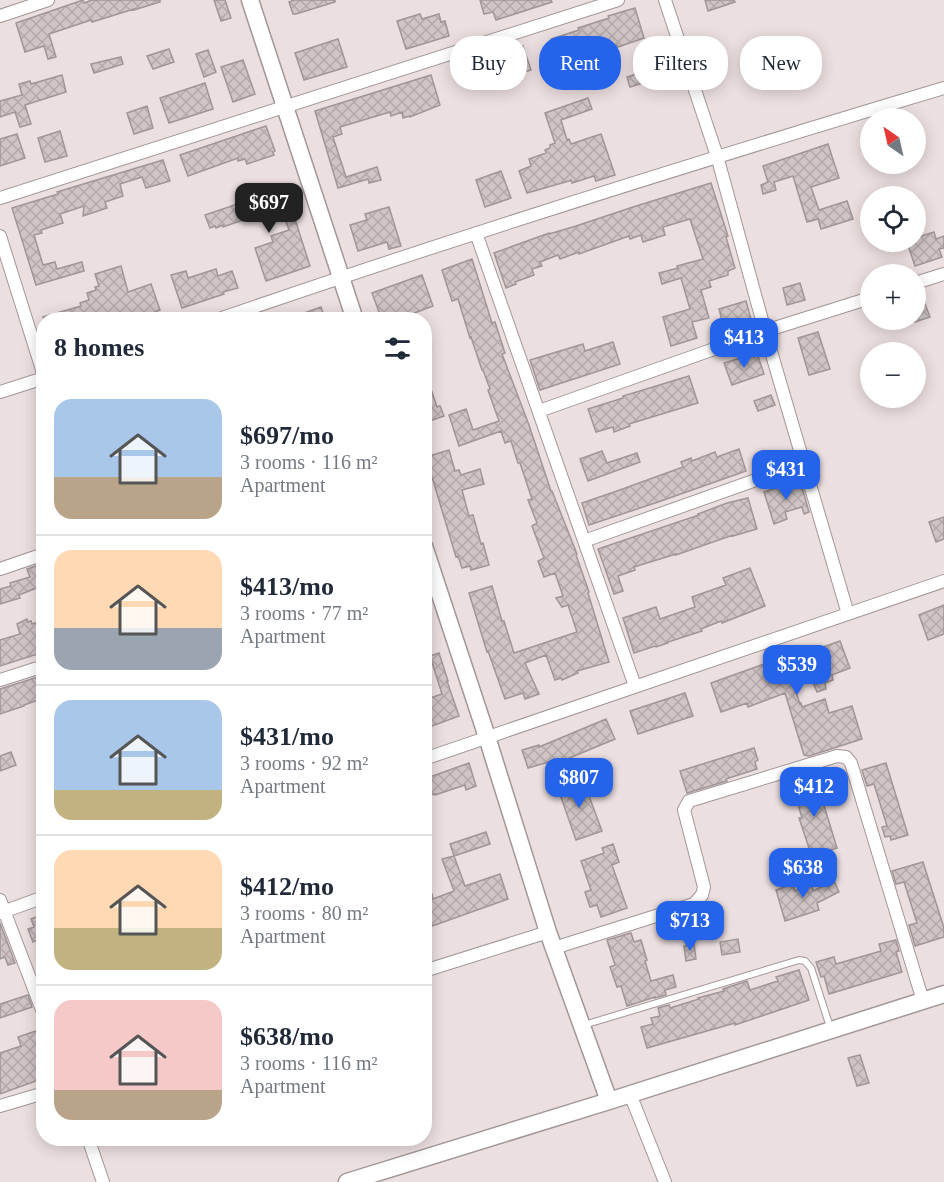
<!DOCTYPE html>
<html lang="en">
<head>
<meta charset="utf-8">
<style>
  body { margin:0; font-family:Georgia,serif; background:#f6f6f7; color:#1f2937; height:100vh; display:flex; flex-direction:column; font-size:22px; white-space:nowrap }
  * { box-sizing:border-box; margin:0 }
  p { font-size:20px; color:#747a83 }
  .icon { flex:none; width:33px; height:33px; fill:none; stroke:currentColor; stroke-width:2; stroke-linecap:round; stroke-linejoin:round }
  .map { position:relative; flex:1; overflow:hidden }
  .drawer { position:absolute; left:36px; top:312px; width:396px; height:834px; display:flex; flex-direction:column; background:#fff; border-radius:24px; box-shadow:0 3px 15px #0003 }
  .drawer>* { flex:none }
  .guide { position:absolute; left:450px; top:36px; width:404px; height:54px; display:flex; gap:12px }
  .needle { width:39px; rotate:326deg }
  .buttons { position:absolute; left:860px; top:108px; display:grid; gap:12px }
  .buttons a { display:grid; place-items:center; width:66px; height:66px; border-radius:50%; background:#fff; box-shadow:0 3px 15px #0003; font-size:30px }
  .price { position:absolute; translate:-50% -51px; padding:0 14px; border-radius:12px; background:#2563eb; color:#fff; font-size:20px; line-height:39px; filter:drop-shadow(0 2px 3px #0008) }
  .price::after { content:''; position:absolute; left:50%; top:36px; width:18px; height:14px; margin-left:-9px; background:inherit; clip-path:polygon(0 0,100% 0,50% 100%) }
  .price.on { background:#222; color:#fff }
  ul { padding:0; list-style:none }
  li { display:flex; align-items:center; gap:18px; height:150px; padding:0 18px }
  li+li { border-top:2px solid #e0e1e3 }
  li span { display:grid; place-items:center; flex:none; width:168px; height:120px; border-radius:18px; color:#555 }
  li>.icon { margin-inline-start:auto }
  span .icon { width:72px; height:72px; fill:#fffc; stroke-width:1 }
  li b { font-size:26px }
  h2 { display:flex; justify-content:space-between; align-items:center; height:72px; padding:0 18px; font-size:26px }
  .pill { padding:0 21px; border-radius:24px; background:#fff; box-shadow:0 3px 15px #0003; font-size:21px; line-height:54px }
  .pill.on { background:#2563eb; color:#fff }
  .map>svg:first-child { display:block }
  .building { fill:url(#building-cross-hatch); stroke:#a19596; stroke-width:1.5 }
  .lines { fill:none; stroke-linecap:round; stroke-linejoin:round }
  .lane-casing { stroke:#a29697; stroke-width:8 }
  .street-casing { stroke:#a29697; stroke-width:14 }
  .secondary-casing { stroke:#a29697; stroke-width:19 }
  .lane { stroke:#fff; stroke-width:6 }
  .street { stroke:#fff; stroke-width:12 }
  .secondary { stroke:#fff; stroke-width:16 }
</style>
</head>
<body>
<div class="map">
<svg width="944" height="1182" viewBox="0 0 944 1182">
  <defs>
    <pattern id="building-cross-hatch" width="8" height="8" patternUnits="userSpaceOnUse" patternTransform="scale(1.5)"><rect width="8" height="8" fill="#d0c4c5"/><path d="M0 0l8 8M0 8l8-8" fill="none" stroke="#b3a9aa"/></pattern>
  </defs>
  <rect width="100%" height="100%" fill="#ecdfe0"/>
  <!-- building -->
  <path class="building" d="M83 0 84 3 92 0H160V2L134 10V9L92 22 91 20 49 34 56 57 48 59 44 46 25 52 16 23Z
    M214 0H225L231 18 221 21Z
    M294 0H335V2L296 14H293L289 2Z
    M480 0H551L552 2 496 20 493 12 484 14Z
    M705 0H734L735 2 708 11Z
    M635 8 644 38 618 47 617 45 600 51 598 46 557 59 551 39 579 30 578 28 609 18 608 16Z
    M420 14 422 19 439 14 441 22 445 21 449 36 406 49 397 21Z
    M338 39 347 67 304 80 295 53Z
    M793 42 797 53 785 57 781 46Z
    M523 46 531 70 471 88 463 65Z
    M169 49 174 62 153 69 147 56Z
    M208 50 216 72 204 77 196 54Z
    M121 57 123 64 94 73 91 64Z
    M243 60 255 94 233 102 221 67Z
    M667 64 671 74 630 87 627 77Z
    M62 75 66 92 25 105 31 124 20 127 15 112 0 117V101L22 95 19 84 30 81 31 84Z
    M431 75 440 105 410 117V116L403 118 402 112 391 116 390 112 340 127 342 134 333 137 346 177 377 167 381 180 369 183 368 179 338 188 315 111Z
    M205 83 213 109 169 123 160 98Z
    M588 98 592 109 561 120 567 140 569 139 571 144 601 134 615 175 596 181 594 176 572 183 571 180 569 181 527 193 519 171 531 166 529 159 546 153 545 150 550 148V145L555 143 545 113Z
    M147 106 153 128 134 134 127 113Z
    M266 126 275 151 273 152 274 155 247 164 245 159 238 161V158L188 176 180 155Z
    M60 131 67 156 45 162 38 138Z
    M17 134 25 158 0 166V139Z
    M828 144 839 178 811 187 819 210 847 201 853 219 821 229 818 219 807 222 793 176 774 182 776 190 763 194 761 185 768 182 763 166Z
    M163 160 170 181 146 188 142 177 120 184 123 196 105 202 107 208 83 216 84 206 60 214 63 223 41 230 42 233 34 235 43 265 55 262 57 269 82 262 84 271 36 285 12 208 58 194 57 192Z
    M501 171 511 198 485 207 476 180Z
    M711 183 728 236 726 237 735 268 728 271V275L709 281 711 287 701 290 709 318 692 322 697 338 671 346 663 317 690 309 681 278 662 284 659 273 678 268 677 266 703 259 690 219 663 227 665 235 643 242 641 235 630 239 629 236 579 254V252L560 259 558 255 540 262 542 266 532 269 534 275 515 282 516 284 506 288 494 253 549 233V234L576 226 633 207Z
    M285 188 310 266 266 281 255 248 273 242 271 236 289 230 281 207 223 227V225L216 228 215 226 210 228 205 215Z
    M389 207 401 246 389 249 387 242 358 251 350 225 367 220 365 214Z
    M934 232 936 239 944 236V248L939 249 942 257 915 266 907 242H915V238Z
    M472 259 492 323 495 322 505 353 502 354 529 425 551 491H552L577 554 576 555 589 592 588 593 609 662 577 671 578 673 562 680 561 678 555 680 546 655 525 663 539 694 525 699 523 693 505 699 488 651 487 652 469 593 492 586 502 621H504L514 653 577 632 568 605 562 607 556 598 563 596 555 573 544 577 538 561 544 558 532 526 537 523 528 500 532 499 520 463H518L511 441 505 443 501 431 459 446 449 415 466 409 473 430 499 421 488 390 490 389 483 370H482L471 337 470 338 458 299 452 301 442 270Z
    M121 266 128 292 151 284 160 310 140 318 139 315 123 320H44L43 317 81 306 80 303 89 300 87 293 96 290 95 287 99 286 95 274Z
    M216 269 218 276 232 271 238 288 223 292 224 294 182 308 171 275 186 271 188 278Z
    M422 275 433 306 396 320H382L372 293Z
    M800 283 805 300 787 305 783 288Z
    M922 296 930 317 915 322V299Z
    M746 301 751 319 724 328 719 309Z
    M321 307 325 320H290V318Z
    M818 332 830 369 809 375 798 338Z
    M613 342 620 364 540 390 530 360 583 344 585 351Z
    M757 353 764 374 732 385 724 363Z
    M424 374H426L437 407 440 406 444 416 424 423Z
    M689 376 698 403 629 424 630 426 614 432 613 427 596 432 588 409 623 398V396Z
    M771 395 775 405 758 411 754 401Z
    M739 449 746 471 658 502 589 525 582 503 617 491 683 467 681 462 691 458 692 461 715 452 717 457Z
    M449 450 455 471 459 470 461 475 480 469 484 484 462 490 469 516 473 515 481 544 483 543 489 565 471 570 470 566 462 568 458 556 456 557 426 457Z
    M602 451 607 463 637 453 640 462 588 481 580 459Z
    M800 480 809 512 804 514 802 507 785 512 787 519 774 524 764 492Z
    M748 498 757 529 733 536V535L676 555V554L634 567 635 570 618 576 623 591 614 594 598 549 699 515 698 514 727 503Z
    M944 517V539L936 542 929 522Z
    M44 563V585L19 595 20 598 0 604V589L11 586 10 583 30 577 27 569Z
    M750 568 765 606 722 623 721 621 701 629 702 631 668 642V643L656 647 655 646 634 653 623 618 656 607 660 619 695 607 692 597 726 585 723 578Z
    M944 605V634L928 640 919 615Z
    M27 619 28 622 31 621 32 624 44 620V652L0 666V640L20 634 17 624Z
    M840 641 850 668 832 675 833 680 825 683 826 689 817 692 812 680 794 686 800 704 801 703 802 707 825 699 829 713 852 706 862 739 809 756 804 755 785 693 748 707 747 703 721 712 711 683 770 662 771 665Z
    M439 653 448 681H447L459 716 424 729V700L442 694 430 656Z
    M44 675V698L24 705V706L0 714V689Z
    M685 693 693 716 638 734 630 711Z
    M606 719 615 739 560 762 559 759 528 768 522 750 539 745V747Z
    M754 748 758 760 755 762 757 769 726 779 727 781 687 793 680 771Z
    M11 752 16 765 0 771V756Z
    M469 763 476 786 466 790 465 785 435 795V794L424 796V779Z
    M886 763 908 835 891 840 890 836 885 837 882 827 887 826 874 784 867 786 862 770Z
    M815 776 837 848 812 857 799 818H802L793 788 801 785 800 780Z
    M582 777 602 831 576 840 557 786Z
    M486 832 490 844 454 856 450 844Z
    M613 844 619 862 612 865 627 908 601 917 597 905 590 907 585 892 591 890 581 861 604 853 602 848Z
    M454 856 465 886 500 874 508 899 424 929V897L432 894 433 899 454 891 442 859Z
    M923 862 944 928V937L915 946 909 925 917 923 904 882 896 884 892 871Z
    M834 881 839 892 817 903 819 910 785 921 776 890 793 884 795 891 812 885 813 891Z
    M44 914V948H43L39 939 33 942 28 929 34 927 31 919Z
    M0 923 15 963 8 965 5 957 0 959Z
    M631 933 634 942 641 940 647 960 645 961 651 981 673 975 676 987 665 990 666 995 655 998V997L627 1006 621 986 617 987 610 967 615 965 607 940Z
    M738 939 740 952 722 955 720 942Z
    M896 940 899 951 896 952 902 972 829 994 824 976 821 977 816 962 834 957 836 964 881 951 879 944Z
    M694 944 696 959 686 961 684 946Z
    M799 970 809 1000 735 1025V1023L647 1048 641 1027 653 1024 651 1018 660 1016 658 1008 669 1005 670 1008 699 999 698 998 724 991 723 989 747 981 750 990 778 981 776 977Z
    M28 995 32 1007 0 1018V1004Z
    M39 1030 44 1042V1078L0 1094V1053L21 1046 18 1037Z
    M860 1055 869 1083 857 1086 848 1058Z"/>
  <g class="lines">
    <!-- lane casing -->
    <g class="lane-casing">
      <path id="lane" d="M584 1025 799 960 805 961 811 968 831 1030"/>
    </g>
    <!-- street casing -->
    <g class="street-casing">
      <path id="street" d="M665 0 717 156 765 331 848 614
        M0 16 48 0
        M0 198 618 0
        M476 233 635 686
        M0 236 44 376
        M915 283 944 274
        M216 320C457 237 700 161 944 88
        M0 392 44 378
        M539 411 765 331 870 298
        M584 541 804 463
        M0 569 44 554
        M0 680 44 666
        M424 759 944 581
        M0 900 44 1015
        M0 913 44 897
        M554 948 694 904 702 895 704 887 684 810 689 801 837 756 846 757 851 763 923 1001
        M424 971 548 932
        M630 1094 665 1182
        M0 1106 44 1093
        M88 1138 103 1182"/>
    </g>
    <!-- secondary casing -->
    <g class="secondary-casing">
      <path id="secondary" d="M250 0 355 320
        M424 546 487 737 548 932 609 1101
        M347 1182 609 1101 944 994"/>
    </g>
    <!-- lane -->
    <use href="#lane" class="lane"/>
    <!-- street -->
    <use href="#street" class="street"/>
    <!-- secondary -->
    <use href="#secondary" class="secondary"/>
  </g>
</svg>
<div class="buttons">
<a><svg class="needle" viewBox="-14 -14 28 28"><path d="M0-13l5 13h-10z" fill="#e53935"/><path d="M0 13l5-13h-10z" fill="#747a83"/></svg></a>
<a><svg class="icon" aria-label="locate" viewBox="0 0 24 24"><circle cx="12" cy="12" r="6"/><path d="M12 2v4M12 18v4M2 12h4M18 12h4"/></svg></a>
<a>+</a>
<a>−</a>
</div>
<b class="price on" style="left:269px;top:234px">$697</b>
<b class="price" style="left:744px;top:369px">$413</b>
<b class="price" style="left:786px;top:501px">$431</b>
<b class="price" style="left:797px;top:696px">$539</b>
<b class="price" style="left:579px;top:809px">$807</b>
<b class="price" style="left:814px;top:818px">$412</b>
<b class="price" style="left:803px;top:899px">$638</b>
<b class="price" style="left:690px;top:952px">$713</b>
<div class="guide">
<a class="pill">Buy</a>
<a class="pill on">Rent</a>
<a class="pill">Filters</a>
<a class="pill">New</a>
</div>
<section class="drawer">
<h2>8 homes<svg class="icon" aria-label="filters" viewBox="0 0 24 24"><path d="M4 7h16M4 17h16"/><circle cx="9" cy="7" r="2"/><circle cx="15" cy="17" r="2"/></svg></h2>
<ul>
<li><span style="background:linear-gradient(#a9c7e8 65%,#b9a48a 0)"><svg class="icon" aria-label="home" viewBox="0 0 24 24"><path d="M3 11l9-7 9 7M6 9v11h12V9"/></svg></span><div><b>$697/mo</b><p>3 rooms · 116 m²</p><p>Apartment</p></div></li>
<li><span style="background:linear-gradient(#ffd9b3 65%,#9aa5b1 0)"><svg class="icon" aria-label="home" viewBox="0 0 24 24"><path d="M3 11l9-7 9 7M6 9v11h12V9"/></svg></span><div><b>$413/mo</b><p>3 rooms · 77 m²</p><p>Apartment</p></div></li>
<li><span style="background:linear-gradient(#a9c7e8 75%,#c2b280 0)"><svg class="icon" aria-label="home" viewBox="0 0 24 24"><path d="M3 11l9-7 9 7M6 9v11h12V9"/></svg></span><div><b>$431/mo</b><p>3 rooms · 92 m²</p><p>Apartment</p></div></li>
<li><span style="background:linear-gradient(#ffd9b3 65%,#c2b280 0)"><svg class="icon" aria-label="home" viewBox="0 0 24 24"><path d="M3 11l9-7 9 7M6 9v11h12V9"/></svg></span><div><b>$412/mo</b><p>3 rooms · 80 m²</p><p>Apartment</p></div></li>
<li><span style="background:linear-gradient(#f6c9c9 75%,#b9a48a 0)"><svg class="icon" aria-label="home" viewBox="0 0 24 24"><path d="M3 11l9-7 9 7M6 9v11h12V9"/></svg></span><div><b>$638/mo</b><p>3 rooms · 116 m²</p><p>Apartment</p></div></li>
</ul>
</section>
</div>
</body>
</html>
